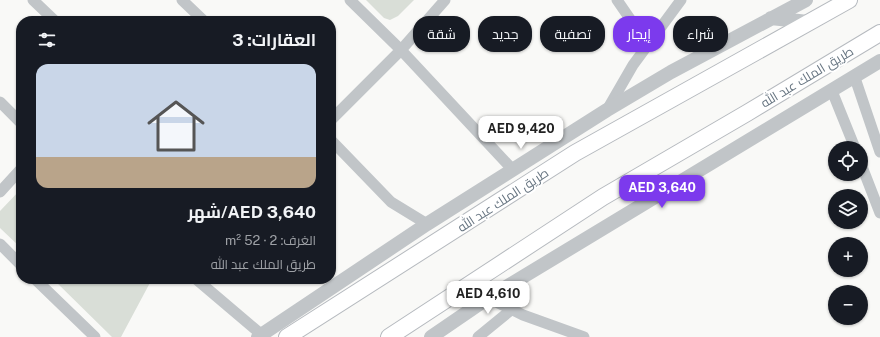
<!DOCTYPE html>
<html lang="ar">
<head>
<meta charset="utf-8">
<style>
  body { margin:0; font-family:"Public Sans",Cairo,sans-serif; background:#20242c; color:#f1f3f6; direction:rtl; height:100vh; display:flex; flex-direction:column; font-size:15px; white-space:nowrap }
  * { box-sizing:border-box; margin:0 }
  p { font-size:13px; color:#9ea1a6 }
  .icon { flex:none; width:22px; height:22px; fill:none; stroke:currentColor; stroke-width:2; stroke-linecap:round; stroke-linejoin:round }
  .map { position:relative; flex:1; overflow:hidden; direction:ltr }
  .side { position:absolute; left:16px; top:16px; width:320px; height:268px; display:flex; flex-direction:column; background:#171b24; border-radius:16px; box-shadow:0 1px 3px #0004; direction:rtl }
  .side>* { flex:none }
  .guide { position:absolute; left:348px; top:16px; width:380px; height:36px; direction:rtl; display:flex; gap:8px }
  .tools { position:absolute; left:828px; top:141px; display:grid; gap:8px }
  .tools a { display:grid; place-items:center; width:40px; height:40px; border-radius:50%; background:#171b24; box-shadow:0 1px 3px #0004; font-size:20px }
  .price { position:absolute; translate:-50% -34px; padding:0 9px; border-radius:8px; background:#fff; color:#222; font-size:13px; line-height:26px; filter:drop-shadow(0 1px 2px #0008) }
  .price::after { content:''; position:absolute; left:50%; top:24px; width:12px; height:9px; margin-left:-6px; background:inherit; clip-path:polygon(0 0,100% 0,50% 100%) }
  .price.active { background:#7c3aed; color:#fff }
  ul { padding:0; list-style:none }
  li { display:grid; align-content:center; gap:8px; height:212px; padding:0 20px }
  li span { display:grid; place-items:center; height:124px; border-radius:12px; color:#555 }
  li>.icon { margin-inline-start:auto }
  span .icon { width:72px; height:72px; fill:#fffc; stroke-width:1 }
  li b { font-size:17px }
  h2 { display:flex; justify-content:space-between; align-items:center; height:48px; padding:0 20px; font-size:17px }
  .pill { padding:0 14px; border-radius:16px; background:#171b24; box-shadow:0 1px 3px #0004; font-size:14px; line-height:36px }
  .pill.active { background:#7c3aed; color:#fff }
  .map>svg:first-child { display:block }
  .green { fill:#d9ded7 }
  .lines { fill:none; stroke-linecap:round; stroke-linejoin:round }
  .secondary-casing { stroke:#b6babf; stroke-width:18 }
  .minor { stroke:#c1c5c8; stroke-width:11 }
  .tertiary { stroke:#c1c5c8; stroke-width:14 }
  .secondary { stroke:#fff; stroke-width:16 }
  .labels { text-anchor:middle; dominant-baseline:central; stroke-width:4; stroke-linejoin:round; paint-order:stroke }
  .street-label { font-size:13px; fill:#667480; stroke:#fff }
</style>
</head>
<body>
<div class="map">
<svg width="880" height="337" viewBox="0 0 880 337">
  <rect width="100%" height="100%" fill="#f9f9f7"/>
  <!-- green -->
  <path class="green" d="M366 0H414L398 16 390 20 384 18Z
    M21 189V248L0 228V211Z
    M53 279H152L121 337H112Z"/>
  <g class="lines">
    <!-- secondary casing -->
    <g class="secondary-casing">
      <path id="secondary" d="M287 337 575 153 849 0
        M389 337 603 197 747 113 880 33"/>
    </g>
    <!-- minor -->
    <path class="minor" d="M33 0 55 21
      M182 0 204 21
      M350 0 401 50 513 170
      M617 0 648 45
      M855 78 880 152
      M832 91 855 148
      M0 102 21 123
      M607 110 633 65 681 0
      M331 120 401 50 445 0
      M331 140 391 202 427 224
      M861 164 880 213
      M0 192 21 169
      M0 244 21 265
      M35 279 95 337
      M196 279 262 335
      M488 298 523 315 584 337
      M478 337 511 310"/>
    <!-- tertiary -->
    <path class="tertiary" d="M771 18 808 22
      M258 337 427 224 607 110 671 72 806 0
      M431 337 488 298 880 61"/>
    <!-- secondary -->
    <use href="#secondary" class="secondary"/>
  </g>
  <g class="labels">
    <!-- street labels -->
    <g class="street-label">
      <text transform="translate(807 77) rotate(-31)">طريق الملك عبد الله</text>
      <text transform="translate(503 200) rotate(-33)">طريق الملك عبد الله</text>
    </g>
  </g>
</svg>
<div class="tools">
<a><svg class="icon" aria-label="locate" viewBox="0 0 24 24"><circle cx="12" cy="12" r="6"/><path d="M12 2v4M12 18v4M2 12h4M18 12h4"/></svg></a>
<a><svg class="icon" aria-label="layers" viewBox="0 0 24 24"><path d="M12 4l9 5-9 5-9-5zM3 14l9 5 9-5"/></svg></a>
<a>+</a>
<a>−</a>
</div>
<b class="price" style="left:521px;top:150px">AED 9,420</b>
<b class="price active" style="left:662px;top:209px">AED 3,640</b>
<b class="price" style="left:488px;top:315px">AED 4,610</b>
<div class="guide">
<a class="pill">شراء</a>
<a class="pill active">إيجار</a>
<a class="pill">تصفية</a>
<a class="pill">جديد</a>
<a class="pill">شقة</a>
</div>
<section class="side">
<h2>العقارات: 3<svg class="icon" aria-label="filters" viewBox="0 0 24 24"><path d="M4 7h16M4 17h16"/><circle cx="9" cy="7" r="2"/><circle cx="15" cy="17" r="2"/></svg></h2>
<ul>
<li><span style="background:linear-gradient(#c9d6e8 75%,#b9a48a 0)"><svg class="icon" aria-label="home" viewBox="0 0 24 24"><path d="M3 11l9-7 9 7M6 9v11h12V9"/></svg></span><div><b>AED 3,640/شهر</b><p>الغرف: 2 · 52 m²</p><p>طريق الملك عبد الله</p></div></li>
</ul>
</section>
</div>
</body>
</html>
